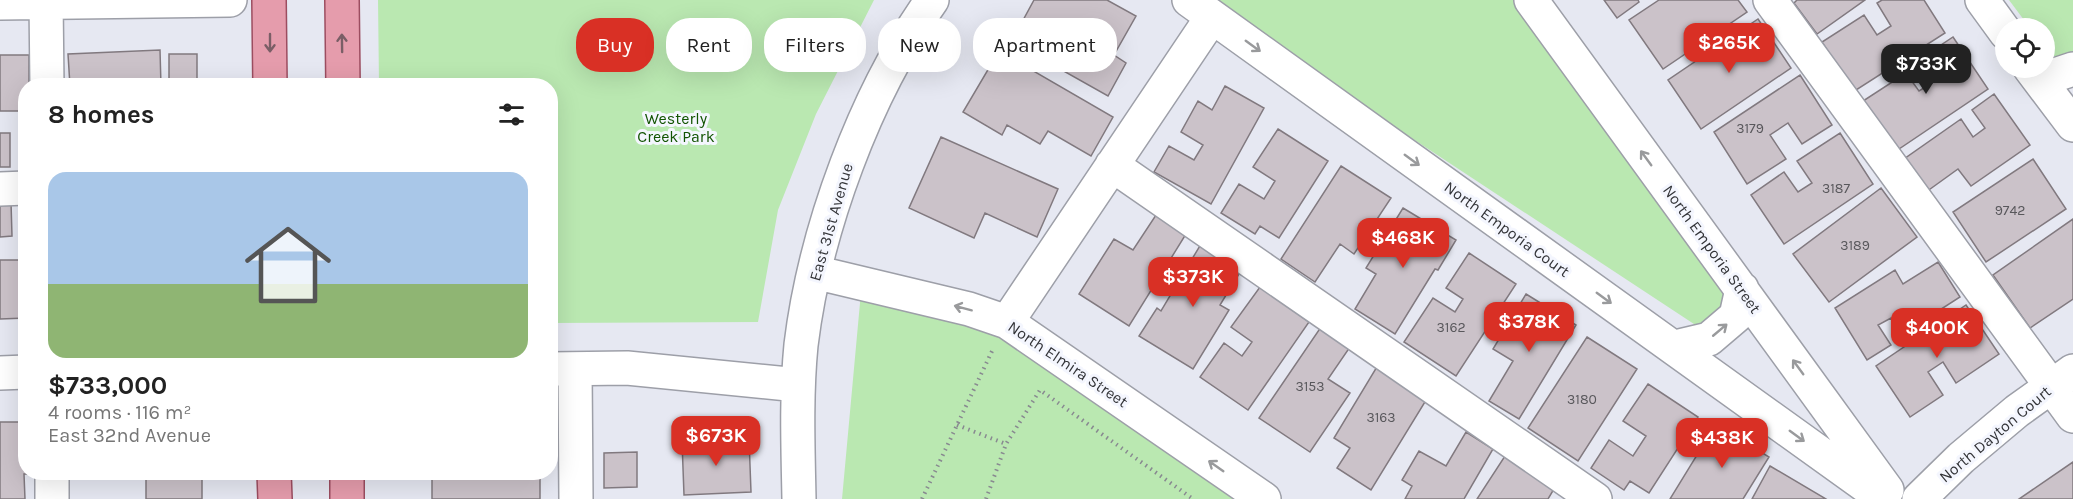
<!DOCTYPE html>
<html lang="en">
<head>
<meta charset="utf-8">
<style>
  body { margin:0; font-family:Karla,sans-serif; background:#f2f2f2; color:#222; height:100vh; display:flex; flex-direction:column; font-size:22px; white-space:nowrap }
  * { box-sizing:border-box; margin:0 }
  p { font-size:20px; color:#767676 }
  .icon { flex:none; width:33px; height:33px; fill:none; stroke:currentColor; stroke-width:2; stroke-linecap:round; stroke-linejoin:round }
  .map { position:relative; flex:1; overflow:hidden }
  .side { position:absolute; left:18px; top:78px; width:540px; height:402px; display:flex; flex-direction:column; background:#fff; border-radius:24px; box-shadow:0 6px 24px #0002 }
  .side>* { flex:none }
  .guide { position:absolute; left:576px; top:18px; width:570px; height:54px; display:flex; gap:12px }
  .controls { position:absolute; left:1995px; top:18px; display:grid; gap:12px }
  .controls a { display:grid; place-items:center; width:60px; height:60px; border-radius:50%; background:#fff; box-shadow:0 6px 24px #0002; font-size:30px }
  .price { position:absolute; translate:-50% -51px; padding:0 14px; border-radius:12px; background:#d93025; color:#fff; font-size:20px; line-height:39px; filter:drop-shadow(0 2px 3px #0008) }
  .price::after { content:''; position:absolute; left:50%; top:36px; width:18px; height:14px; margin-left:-9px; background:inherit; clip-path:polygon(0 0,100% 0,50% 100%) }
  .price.selected { background:#222; color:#fff }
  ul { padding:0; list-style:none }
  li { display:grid; align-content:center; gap:12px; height:318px; padding:0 30px }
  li+li { border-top:2px solid #e0e0e0 }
  li span { display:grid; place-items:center; height:186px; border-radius:18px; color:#555 }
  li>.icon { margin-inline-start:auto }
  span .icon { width:108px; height:108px; fill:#fffc; stroke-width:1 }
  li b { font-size:26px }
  h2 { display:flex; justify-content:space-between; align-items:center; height:72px; padding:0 30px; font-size:26px }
  .tag { padding:0 21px; border-radius:24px; background:#fff; box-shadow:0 6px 24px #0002; font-size:21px; line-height:54px }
  .tag.selected { background:#d93025; color:#fff }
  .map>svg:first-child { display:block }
  .green { fill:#bae8b1 }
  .building { fill:#cbc2c9; stroke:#81797f; stroke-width:1.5 }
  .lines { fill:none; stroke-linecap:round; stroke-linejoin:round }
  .minor-casing { stroke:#9d9fa8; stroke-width:36 }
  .major-casing { stroke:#9c4d60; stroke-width:36 }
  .path { stroke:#888990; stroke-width:4; stroke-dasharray:1.5 4.5; stroke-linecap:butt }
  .minor { stroke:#fff; stroke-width:33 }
  .major { stroke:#e59cac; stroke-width:33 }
  .oneway { stroke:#7a5e66 }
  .oneway2 { stroke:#999a9c }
  .labels { text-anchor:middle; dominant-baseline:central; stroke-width:6; stroke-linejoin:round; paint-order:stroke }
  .number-label { font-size:14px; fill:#59585c }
  .park-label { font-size:16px; fill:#125402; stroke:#f4f6fe }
  .street-label { font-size:16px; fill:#333438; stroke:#f4f6fe }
</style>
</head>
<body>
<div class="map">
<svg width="2073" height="499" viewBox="0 0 2073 499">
  <rect width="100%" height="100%" fill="#e6e8f2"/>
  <!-- green -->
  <path class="green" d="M378 0H874L816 114 778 210 758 322 551 323 550 86 379 85Z
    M1202 0H1518L1727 288 1722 312 1697 326Z
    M2009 0H2073V58C2067 60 2064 59 2058 57 2042 53 2045 43 2044 28H2030Z
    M861 292 1007 322 1264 499H842Z"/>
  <!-- building -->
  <path class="building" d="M1034 0H1107L1136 16 1114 55 1126 63 1108 96 1028 51 1038 34 1021 24Z
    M1604 0H1638L1639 2 1617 18Z
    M1659 0H1738L1747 12 1663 69 1629 20Z
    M1797 0H1865L1817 34 1794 3Z
    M1882 0H1924L1945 33 1853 92 1822 42 1864 15 1877 35 1891 26 1877 3Z
    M1758 19 1791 68 1701 129 1668 80Z
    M1953 37 1988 89 1896 151 1863 101 1906 73 1919 91 1932 83 1917 61Z
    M160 50 161 86H70L68 54Z
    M999 51 1113 117 1091 156 1048 131 1040 144 1007 125 1002 135 963 112Z
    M169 54H197V86H169Z
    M0 55H29V86H26V111H0Z
    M1800 75 1832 125 1802 144 1788 123 1770 135 1786 159 1747 184 1714 132Z
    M1225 86 1264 108 1211 204 1154 172 1169 146 1194 160 1203 145 1181 132 1198 101 1212 110Z
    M1994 94 2030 145 1971 186 1958 169 1926 192 1904 159 1961 119 1973 137 1985 128 1972 110Z
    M1278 129 1328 161 1279 238 1260 226 1255 234 1221 213 1239 184 1264 199 1275 181 1253 167Z
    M0 133H10V167H0Z
    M1840 133 1873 184 1784 244 1751 195 1784 172 1798 192 1812 183 1797 161Z
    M941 137 1058 189 1037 237 985 213 974 238 909 208Z
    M2033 159 2066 209 1986 262 1953 212Z
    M1341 166 1391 198 1354 254 1340 244 1315 282 1281 259Z
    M1881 188 1917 237 1829 302 1793 254Z
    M11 202 12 236 0 237V203Z
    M1403 208 1456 240 1438 270 1435 269 1395 334 1355 309 1376 274 1366 268Z
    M1156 215 1186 234 1129 326 1079 294 1114 239 1133 250Z
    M2073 219V299L2030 328 1993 275Z
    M1201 244 1242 269 1220 305 1229 310 1193 369 1139 336 1157 308 1161 311Z
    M1469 253 1516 284 1456 376 1404 342 1433 298 1455 312 1463 299 1446 288Z
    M0 260H26V318L0 319Z
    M1938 262 1960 297 1901 335 1891 318 1878 325 1891 345 1867 360 1835 308 1895 270 1903 284Z
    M1260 287 1309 322 1248 410 1200 377 1224 343 1242 356 1252 342 1231 327Z
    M1526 294 1576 325 1519 419 1489 401 1513 361 1493 349Z
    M1966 305 1999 354 1956 383 1943 362 1928 372 1943 395 1910 417 1876 366Z
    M1321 327 1350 347 1328 379 1350 393 1310 452 1259 418Z
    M1587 337 1637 369 1578 461 1528 428Z
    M1378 365 1428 397 1371 490 1337 468 1350 448 1334 438Z
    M1648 384 1698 417 1649 493 1630 481 1624 490 1591 468 1609 440 1633 456 1646 436 1623 421Z
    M0 422H26V472H36V474H24L25 499H0Z
    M1716 424 1769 457 1743 499H1670Z
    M1466 432 1493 449 1464 499H1405L1412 486 1402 480 1419 451 1446 466Z
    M749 439 751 492 684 495 682 441Z
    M637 452V487L604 488V453Z
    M1505 456 1554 489 1548 499H1477Z
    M2073 462V499H2019Z
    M1770 466 1826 499H1752Z
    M146 472H202V499H146Z
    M432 472H540V499H432Z"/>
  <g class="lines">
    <!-- minor casing -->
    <g class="minor-casing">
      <path id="minor" d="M46 0 47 86
        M1189 0 1884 499
        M1531 0 1887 490
        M1770 0 2073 416
        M1982 0 2006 33
        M0 3 230 0
        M2030 68 2073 125
        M2040 80 2073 69
        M1112 165 1595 499
        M0 189 26 188
        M814 272 969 309 1007 322 1264 499
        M1007 322 1212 17
        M1675 347 1709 339 1736 316 1742 289
        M550 369 627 368 798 385
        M575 369 576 499
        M0 373 26 372
        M52 472V499
        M799 499C798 448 796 396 801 345 815 230 865 94 932 0
        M1919 499 1961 458 2017 411 2073 371"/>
    </g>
    <!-- major casing -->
    <g class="major-casing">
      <path id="major" d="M269 0 270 86
        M342 0 343 86
        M274 472 275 499
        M347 472V499"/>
    </g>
    <!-- path -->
    <path class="path" d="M957 425 1006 444
      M922 499 993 349
      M986 499 1006 444 1040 390 1193 499"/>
    <!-- minor -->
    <use href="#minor" class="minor"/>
    <!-- major -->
    <use href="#major" class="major"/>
  </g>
  <!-- one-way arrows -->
  <defs><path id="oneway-shaft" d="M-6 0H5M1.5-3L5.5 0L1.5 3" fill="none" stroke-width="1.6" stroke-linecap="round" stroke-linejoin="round" transform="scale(1.5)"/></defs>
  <g class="oneway">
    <use href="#oneway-shaft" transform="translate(270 43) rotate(90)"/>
    <use href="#oneway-shaft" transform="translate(342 43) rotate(-91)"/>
  </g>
  <g class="oneway2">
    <use href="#oneway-shaft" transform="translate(1253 46) rotate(36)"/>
    <use href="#oneway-shaft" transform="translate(1646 158) rotate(-126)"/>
    <use href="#oneway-shaft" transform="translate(1412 160) rotate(36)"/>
    <use href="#oneway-shaft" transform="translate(1604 298) rotate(36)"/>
    <use href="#oneway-shaft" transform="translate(963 308) rotate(-165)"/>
    <use href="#oneway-shaft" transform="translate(1720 330) rotate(-40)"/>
    <use href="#oneway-shaft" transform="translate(1798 367) rotate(-126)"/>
    <use href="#oneway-shaft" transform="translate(1797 436) rotate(36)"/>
    <use href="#oneway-shaft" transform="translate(1216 466) rotate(-145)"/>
  </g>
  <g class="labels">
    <!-- number labels -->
    <g class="number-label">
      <text x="1750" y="128">3179</text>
      <text x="1836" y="188">3187</text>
      <text x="2010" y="210">9742</text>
      <text x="1855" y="245">3189</text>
      <text x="1451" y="327">3162</text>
      <text x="1310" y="386">3153</text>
      <text x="1582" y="399">3180</text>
      <text x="1381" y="417">3163</text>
    </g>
    <!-- park labels -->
    <g class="park-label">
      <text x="676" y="118">Westerly<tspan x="676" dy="18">Creek Park</tspan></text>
    </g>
    <!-- street labels -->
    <g class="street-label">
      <text transform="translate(831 222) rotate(-74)">East 31st Avenue</text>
      <text transform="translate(1507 229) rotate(36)">North Emporia Court</text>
      <text transform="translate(1712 249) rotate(54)">North Emporia Street</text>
      <text transform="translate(1068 364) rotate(34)">North Elmira Street</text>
      <text transform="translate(1995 434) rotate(-40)">North Dayton Court</text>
    </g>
  </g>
</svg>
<div class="controls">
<a><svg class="icon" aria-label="locate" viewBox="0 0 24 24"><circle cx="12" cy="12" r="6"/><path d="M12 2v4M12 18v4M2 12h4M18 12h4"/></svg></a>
</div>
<b class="price" style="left:1729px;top:74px">$265K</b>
<b class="price selected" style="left:1926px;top:95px">$733K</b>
<b class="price" style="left:1403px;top:269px">$468K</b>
<b class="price" style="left:1193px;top:308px">$373K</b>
<b class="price" style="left:1529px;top:353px">$378K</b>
<b class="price" style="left:1937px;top:359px">$400K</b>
<b class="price" style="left:716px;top:467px">$673K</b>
<b class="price" style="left:1722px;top:469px">$438K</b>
<div class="guide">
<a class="tag selected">Buy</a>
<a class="tag">Rent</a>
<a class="tag">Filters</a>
<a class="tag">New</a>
<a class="tag">Apartment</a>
</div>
<section class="side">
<h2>8 homes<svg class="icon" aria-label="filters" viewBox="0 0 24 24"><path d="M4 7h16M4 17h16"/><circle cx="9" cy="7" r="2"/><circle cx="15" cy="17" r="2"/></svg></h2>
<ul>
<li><span style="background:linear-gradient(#a9c7e8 60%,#8fb573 0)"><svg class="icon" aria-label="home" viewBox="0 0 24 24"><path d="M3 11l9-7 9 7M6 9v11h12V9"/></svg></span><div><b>$733,000</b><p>4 rooms · 116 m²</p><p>East 32nd Avenue</p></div></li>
</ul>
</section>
</div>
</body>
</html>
